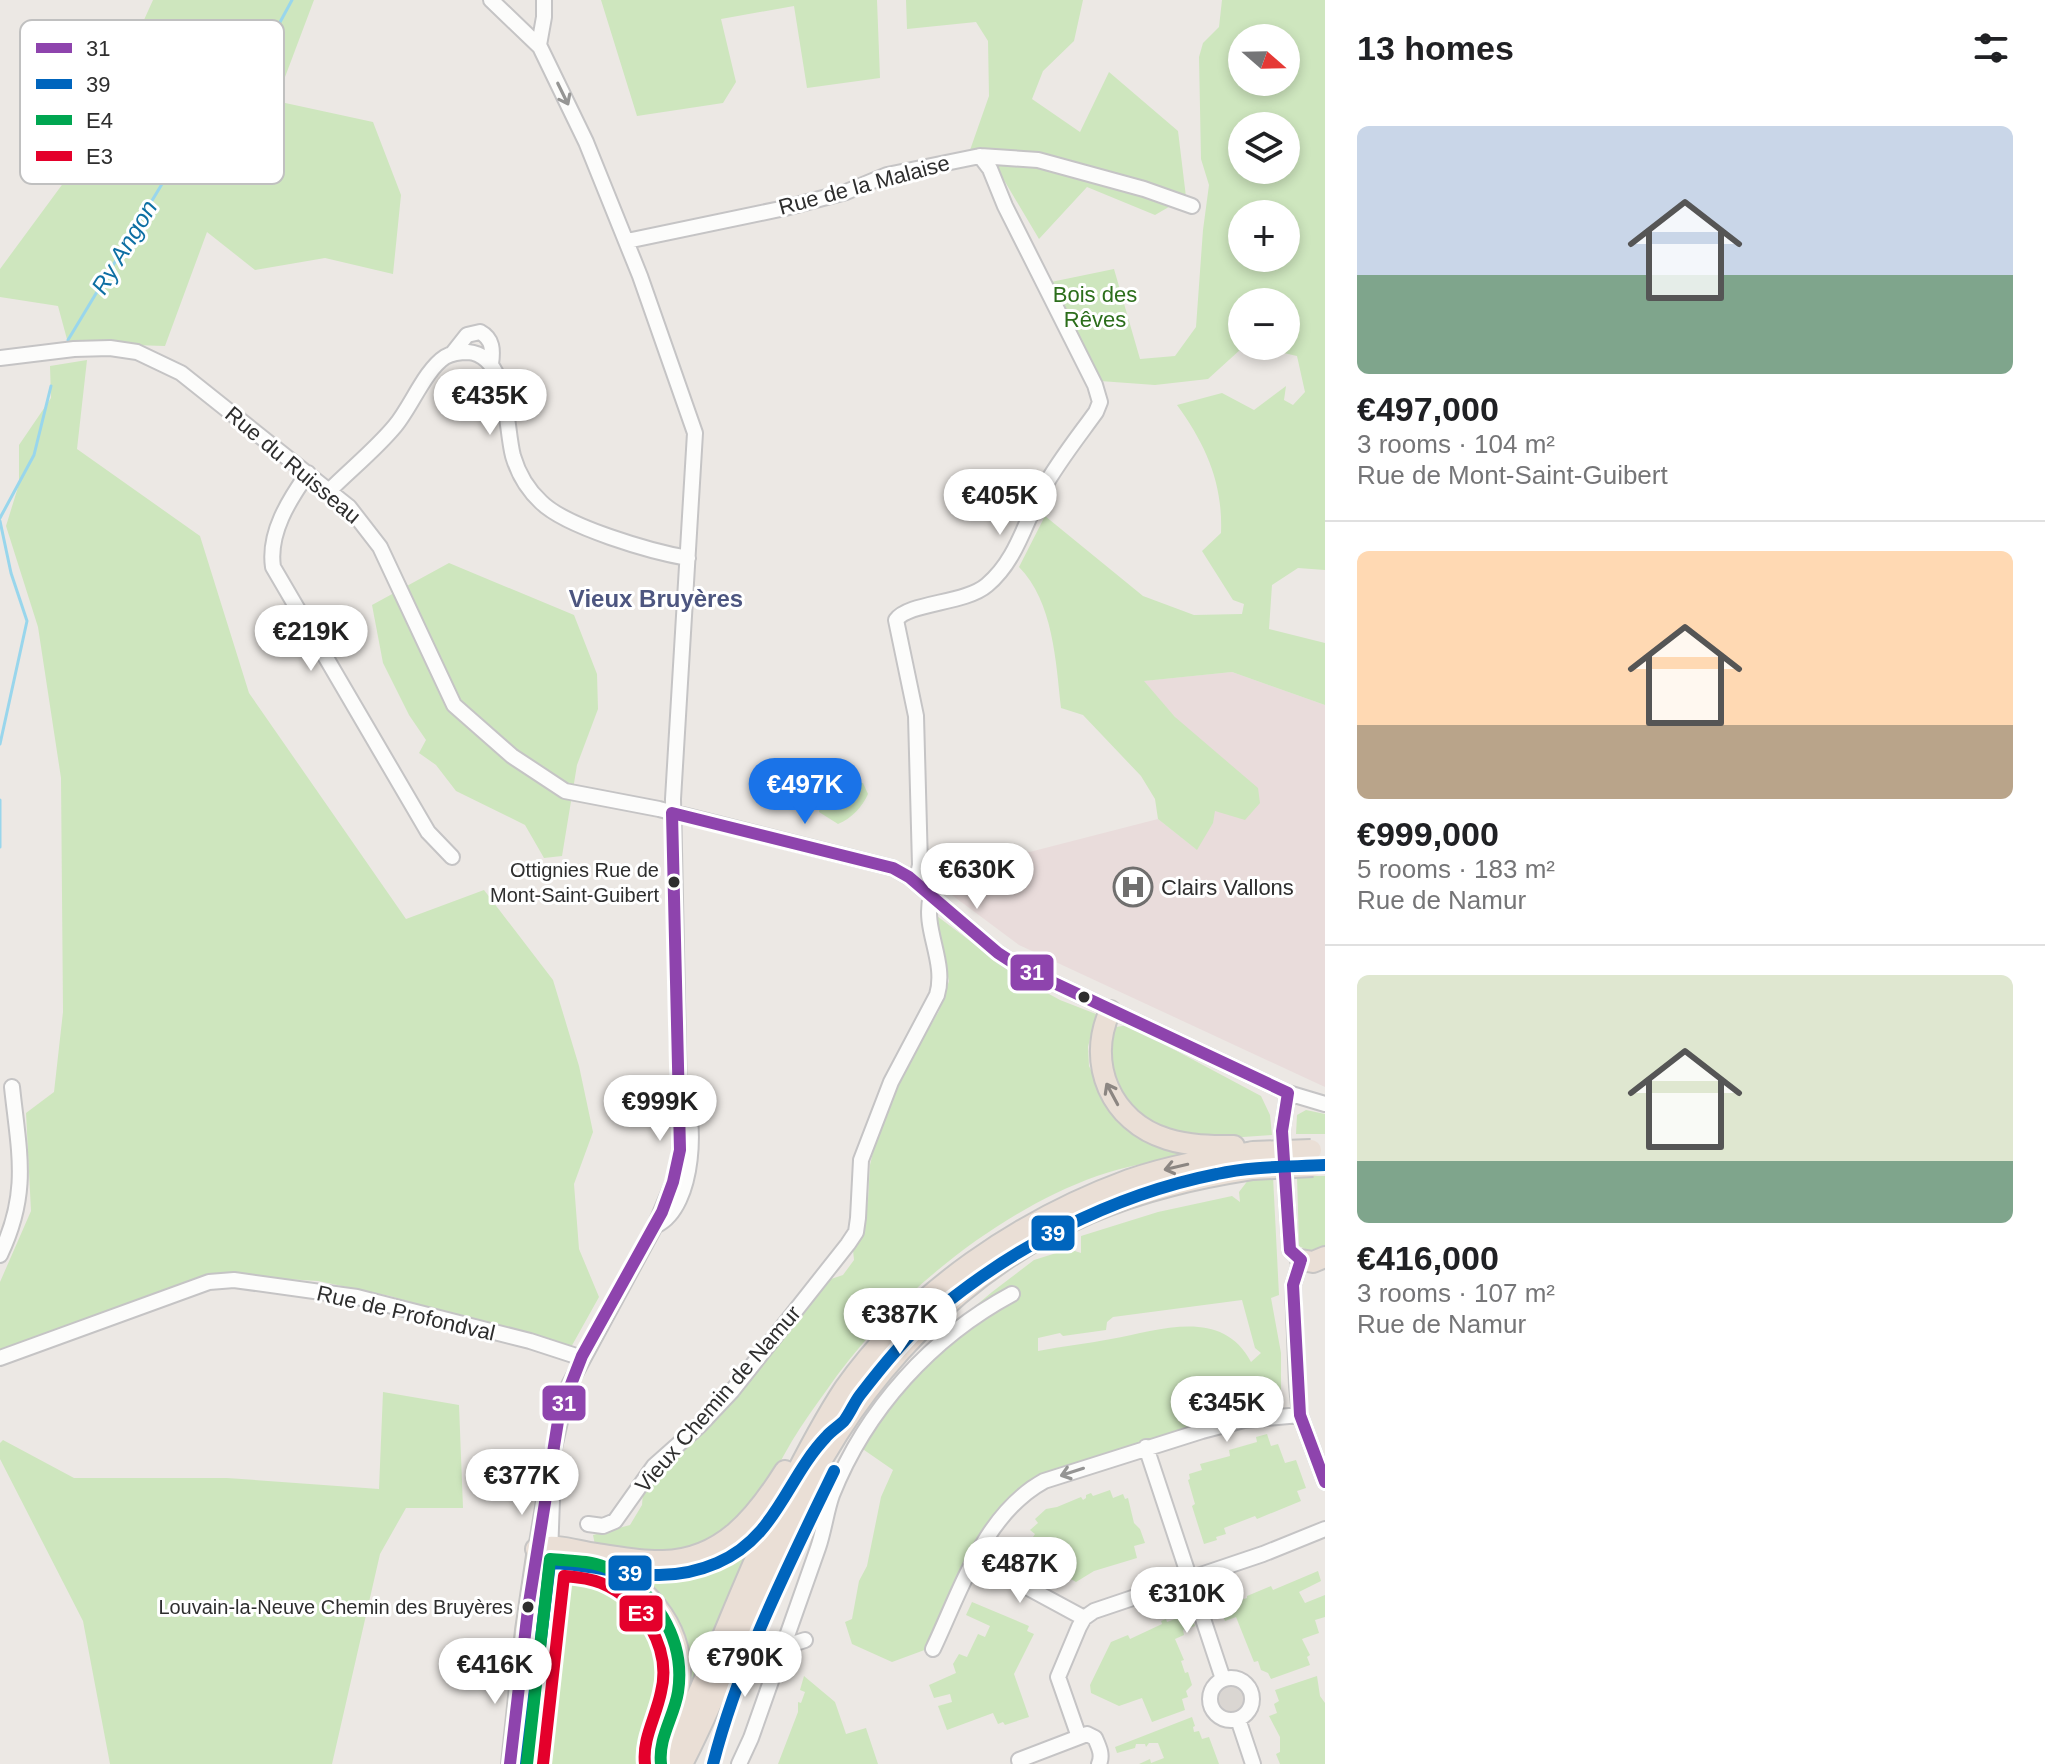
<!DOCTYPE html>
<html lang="en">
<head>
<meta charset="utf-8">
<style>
  body { margin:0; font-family:Arial,sans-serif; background:#f6f6f6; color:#202124; height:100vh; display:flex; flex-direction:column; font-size:30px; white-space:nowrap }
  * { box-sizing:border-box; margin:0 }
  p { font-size:26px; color:#757577 }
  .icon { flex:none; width:44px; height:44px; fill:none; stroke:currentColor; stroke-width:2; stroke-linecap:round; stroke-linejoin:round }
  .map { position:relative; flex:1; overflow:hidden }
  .drawer { display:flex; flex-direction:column; background:#fff; width:720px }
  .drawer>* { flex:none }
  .needle { width:52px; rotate:110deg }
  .fabs { position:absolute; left:1228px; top:24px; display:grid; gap:16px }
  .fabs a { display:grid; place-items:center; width:72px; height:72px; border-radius:50%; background:#fff; box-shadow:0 4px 12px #0003; font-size:40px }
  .price { position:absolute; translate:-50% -68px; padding:0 18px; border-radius:28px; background:#fff; color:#222; font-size:26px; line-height:52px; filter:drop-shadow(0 2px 4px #0008) }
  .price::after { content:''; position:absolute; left:50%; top:48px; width:24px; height:18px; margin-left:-12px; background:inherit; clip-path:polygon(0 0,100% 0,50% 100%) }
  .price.active { background:#1a73e8; color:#fff }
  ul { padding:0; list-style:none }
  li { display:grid; align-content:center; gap:16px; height:424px; padding:0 32px }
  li+li { border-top:2px solid #e0e0e0 }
  li span { display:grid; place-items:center; height:248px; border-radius:12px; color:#555 }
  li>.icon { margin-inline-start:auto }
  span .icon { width:144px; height:144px; fill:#fffc; stroke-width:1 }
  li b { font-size:34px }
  h2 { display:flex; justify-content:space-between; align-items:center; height:96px; padding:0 32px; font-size:34px }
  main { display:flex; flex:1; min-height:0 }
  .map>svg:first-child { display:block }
  .medical { fill:#e9dcdb }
  .green { fill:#cee6be; fill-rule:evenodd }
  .plaza { fill:#dad6d2 }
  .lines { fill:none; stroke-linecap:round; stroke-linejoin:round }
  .stream { stroke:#99d6ec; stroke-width:3 }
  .minor-casing { stroke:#c5c4c5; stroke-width:18 }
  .major-casing { stroke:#c6c5c4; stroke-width:20 }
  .highway-casing { stroke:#c6c5c4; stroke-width:24 }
  .minor { stroke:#fcfcfb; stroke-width:14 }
  .major { stroke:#e8e4d6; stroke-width:16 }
  .highway { stroke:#eadfd6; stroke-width:20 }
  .highway-bridge-casing { stroke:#c6c5c4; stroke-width:24; stroke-linecap:butt }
  .highway-bridge { stroke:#eadfd6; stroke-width:20 }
  .bus-1-casing { stroke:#fff; stroke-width:18 }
  .bus-2-casing { stroke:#fff; stroke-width:18 }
  .bus-3-casing { stroke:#fff; stroke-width:18 }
  .bus-4-casing { stroke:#fff; stroke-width:18 }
  .bus-1 { stroke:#8e44ad; stroke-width:12 }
  .bus-2 { stroke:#0065bd; stroke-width:12 }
  .bus-3 { stroke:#00a651; stroke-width:12 }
  .bus-4 { stroke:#e4002b; stroke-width:12 }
  .oneway { stroke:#959594 }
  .oneway2 { stroke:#8c8682 }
  .bus-dot { fill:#2e2e2e; stroke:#fff; stroke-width:3 }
  .labels { text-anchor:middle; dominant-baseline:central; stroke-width:6; stroke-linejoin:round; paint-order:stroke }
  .bus-label { font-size:20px; fill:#2e2e2e; stroke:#fff; text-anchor:end }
  .street-label { font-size:22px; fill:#2e2e2e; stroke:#fff }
  .park-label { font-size:22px; fill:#2c6e1b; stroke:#fff }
  .poi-label { font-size:22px; fill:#2e2e2e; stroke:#fff; text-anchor:start }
  .water-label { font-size:24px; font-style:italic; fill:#0d6fa3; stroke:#fff }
  .neighbourhood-label { font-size:24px; font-weight:bold; fill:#4d5680; stroke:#fff }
  .key { fill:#fff; stroke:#c0c0c0; stroke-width:2 }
  .key-label { font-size:22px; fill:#2e2e2e }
  .line-badge { stroke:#fff; stroke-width:3 }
  .badge-label { font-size:22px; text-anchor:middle; font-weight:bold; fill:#fff }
</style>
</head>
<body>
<main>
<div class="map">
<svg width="1325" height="1764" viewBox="0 0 1325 1764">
  <rect width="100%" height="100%" fill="#ece8e4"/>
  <!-- medical -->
  <path class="medical" d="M1232 672 1325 705V1087L1019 945 929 878 1158 819 1196 849 1175 717 1143 681Z"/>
  <!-- green -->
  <path class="green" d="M153 0H314L276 101 373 122 401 195 393 274 325 258 255 270 207 232 165 346 68 343 58 306 0 297V269L81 159Z
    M601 0H877L880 78 807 88 794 6 721 19 736 82 723 103 637 116Z
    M906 0H1083L1074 41 1043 71 1032 99 1080 132 1109 72 1178 131 1186 197 1155 215 1087 187 1039 239 998 170 969 153 989 96 988 41 976 22 907 29Z
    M1222 0H1325V570L1298 568 1272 585 1269 629 1325 643V705L1232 672 1144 681 1175 717 1258 788 1260 803 1245 820 1215 811 1213 823 1197 850 1158 819 1155 799 1141 776 1083 715 1061 708C1056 662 1053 601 1019 567L1045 516 1143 596 1194 615 1242 614 1244 604 1233 600 1202 551 1221 533C1223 483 1206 445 1177 405L1222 393 1254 410 1286 386 1284 400 1293 405 1305 392 1297 356 1275 351 1276 346H1286V341L1297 338 1299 324 1286 318V302H1242L1241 349 1208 379 1155 385 1100 381 1051 282 1114 269 1140 359 1175 356 1196 327 1203 230 1209 185 1201 159 1199 57 1203 43 1219 27ZM1242 38H1286V82H1242ZM1242 126H1286V170H1242ZM1242 214H1286V258H1242Z
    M87 360 77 449 200 536 249 693 406 919 484 890 553 980 579 1066 593 1132 574 1184 579 1249 599 1297 570 1349 390 1296 318 1281 209 1274 0 1350V1282L31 1211 26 1113 54 1092 63 1012 61 778 38 627 6 526 19 484V445L51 398 50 366Z
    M449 563 574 615 597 674 598 709 577 765 562 856 544 858 525 825 456 791 436 765 419 753 426 740 409 715 383 663 372 605Z
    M829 780C842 783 851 781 863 783L868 794C863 806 851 819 838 824L819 812 823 786Z
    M929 910 1018 977 1060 1000 1096 1014 1088 1047 1089 1066 1098 1084 1152 1142 1186 1154C1157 1161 1126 1166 1097 1176 994 1213 888 1300 826 1391 814 1408 802 1424 792 1441 773 1473 757 1512 724 1533 682 1559 642 1550 595 1545L593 1535 630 1525 642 1505 643 1493 660 1469 729 1404 831 1279 843 1275 854 1260 853 1250 861 1234 868 1200 870 1165 879 1125 896 1084 939 1011 949 981 938 930Z
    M1128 1025 1261 1096 1270 1115 1272 1135C1221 1138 1170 1148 1131 1108 1122 1099 1115 1090 1111 1077 1108 1064 1109 1048 1109 1034L1116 1027Z
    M1306 1110 1325 1114V1134H1296L1297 1115Z
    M1273 1176 1279 1295 1271 1298 1281 1353V1415L1034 1482 967 1556 963 1573 930 1648 892 1662 852 1644 845 1622 852 1619 859 1581 867 1566 881 1497 893 1470 854 1443 960 1319 992 1292 1034 1260 1069 1249 1081 1253V1236L1158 1212 1232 1196 1240 1202 1239 1192 1249 1179ZM1242 1300 1255 1348 1261 1353 1251 1362C1222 1307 1161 1330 1111 1339 1087 1344 1062 1346 1038 1351V1338L1060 1333 1063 1336 1106 1330 1107 1322 1113 1317Z
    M1297 1176H1325V1246L1309 1251 1299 1246Z
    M383 1392 459 1405 463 1508H406L380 1554 332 1764H110L83 1621 0 1459V1443L3 1440 74 1478H227L379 1489Z
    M1267 1434 1271 1446 1278 1444 1285 1463 1296 1460 1306 1488 1297 1491 1301 1501 1257 1519 1255 1516 1224 1528 1226 1534 1216 1537 1217 1540 1204 1544 1192 1506 1195 1504 1188 1480 1190 1479 1189 1474 1202 1470 1200 1464 1230 1456 1229 1450 1257 1442 1256 1437Z
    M1110 1490 1113 1498 1123 1494 1125 1499 1128 1498 1134 1523 1140 1529 1145 1543 1134 1546 1137 1558 1094 1571 1076 1582 1064 1575 1067 1571 1025 1549 1035 1534 1030 1530 1038 1523 1035 1519 1046 1509 1057 1507 1081 1497 1083 1500 1086 1498V1495L1091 1493 1093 1496Z
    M770 1510 678 1720 686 1659 677 1620 650 1582 609 1562 679 1567Z
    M584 1569C595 1573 608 1577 619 1583 650 1601 670 1641 673 1676 674 1696 655 1746 644 1764H538L547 1670 562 1579Z
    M1318 1571 1321 1581 1299 1592 1305 1603 1325 1595V1617L1315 1620 1319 1633 1302 1639 1310 1655 1307 1657 1310 1665 1271 1679 1268 1673 1261 1670 1258 1661 1254 1662 1236 1617 1225 1621 1223 1615 1209 1617 1205 1607 1234 1599 1235 1602 1247 1598V1596L1271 1586 1273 1590Z
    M972 1602 1029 1626 1027 1631 1034 1634 1014 1674 1029 1717 1005 1725 1003 1722 998 1724 993 1713 947 1730 938 1706 952 1702 950 1694 934 1698 929 1685 956 1673 953 1664 959 1654 967 1657 978 1634 985 1637 990 1626 966 1615Z
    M1191 1613 1195 1626 1183 1630 1184 1635 1175 1639 1184 1660 1181 1661 1185 1673 1188 1672 1192 1685 1186 1691 1188 1697 1182 1699 1185 1710 1152 1722 1142 1698 1119 1706 1091 1693 1090 1685 1111 1642 1128 1635 1130 1639 1162 1624 1161 1621 1166 1619 1167 1622Z
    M804 1676 835 1702 846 1734 866 1728 878 1764H778L798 1712V1702L801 1703 805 1692 800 1690Z
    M1317 1676 1320 1696 1325 1703V1764H1280L1276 1754 1280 1752V1737L1269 1716 1277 1713 1274 1704 1279 1701 1275 1690Z
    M1192 1717 1195 1726 1193 1727 1194 1732 1199 1731 1202 1739 1209 1737 1219 1764H1139L1150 1759 1151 1763 1164 1758 1158 1743H1149L1146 1747 1145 1744H1136L1135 1748 1117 1753 1115 1747Z"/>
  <!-- plaza -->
  <path class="plaza" d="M1210 1699a21 21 0 1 1 42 0a21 21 0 1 1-42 0Z"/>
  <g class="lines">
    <!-- stream -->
    <path class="stream" d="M68 340 212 101 272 37 292 0
      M0 518 34 455 51 386
      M0 521 11 573 27 621 0 744
      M0 800V847"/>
    <!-- minor casing -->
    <g class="minor-casing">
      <path id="minor" d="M491 0 540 47 586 142 640 276 695 433 673 799 680 1150 676 1176 655 1226 568 1387 550 1465 536 1549
        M539 45 544 17V0
        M627 241 785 208 846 192 887 175 980 156 1038 160 1144 189 1192 206
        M452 354 467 335 480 332C493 339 493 350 491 364
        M0 358 74 349 110 348 137 352 181 373 349 507 380 547 454 705 512 756 565 791 659 809 893 868 909 877 998 953 1018 966 1288 1093 1325 1104
        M308 473C289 500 268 533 273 567L428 832 452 857
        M330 490C351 469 376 449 395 426 411 407 425 370 445 357 452 353 460 352 468 352 509 355 505 426 513 456 518 473 528 490 541 502 566 527 652 552 688 558
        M916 883 920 865 916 716 896 620C909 602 965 604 987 585 1017 560 1025 521 1043 489 1058 462 1078 437 1096 412L1100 402 1095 385 1005 206 990 169 980 156
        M1288 1093 1282 1131 1290 1250 1301 1260 1293 1285 1297 1386 1300 1415 1325 1482
        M657 1225C695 1206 698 1117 681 1083
        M0 1255C30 1192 19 1153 12 1087
        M0 1358 209 1282 234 1280 357 1297 530 1341 573 1355 581 1360
        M1146 1447 1223 1679
        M588 1524 603 1526 615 1521 654 1466 699 1426 732 1391 848 1244 856 1232 858 1218 861 1160 891 1082 937 995C947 961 922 929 931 896
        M550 1555 552 1500
        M975 1559 1084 1618
        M783 1647 805 1640
        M933 1649C961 1590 984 1514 1044 1481L1202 1431 1244 1420 1300 1415
        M1210 1699a21 21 0 1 1 42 0a21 21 0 1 1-42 0Z
        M1238 1719 1253 1764
        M1079 1737 1058 1677 1079 1627 1084 1618 1094 1611 1263 1554 1325 1529
        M739 1764 751 1738C773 1675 796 1611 818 1548 824 1531 826 1512 832 1495 866 1409 932 1337 1012 1294
        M1020 1764 1019 1760 1087 1734 1095 1738C1099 1747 1103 1755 1099 1764"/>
    </g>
    <!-- major casing -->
    <g class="major-casing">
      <path id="major" d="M510 1764 524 1630 536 1549
        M527 1764 550 1559"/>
    </g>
    <!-- highway casing -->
    <g class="highway-casing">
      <path id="highway" d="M1110 1011C1086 1063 1111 1122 1167 1139 1189 1146 1211 1146 1234 1146
        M1301 1260 1313 1262 1325 1257
        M536 1549C556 1543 575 1551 596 1554 618 1557 641 1562 663 1561 722 1560 756 1517 785 1471
        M585 1562C633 1571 677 1616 680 1666 681 1693 671 1720 662 1745
        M664 1764C711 1677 741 1582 786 1494 804 1458 823 1421 845 1388 913 1292 1020 1220 1129 1180 1169 1166 1211 1159 1253 1152
        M682 1764C726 1679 757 1589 799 1503 860 1377 959 1270 1089 1213 1142 1190 1197 1178 1253 1169"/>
    </g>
    <!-- minor -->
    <use href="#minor" class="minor"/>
    <!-- major -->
    <use href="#major" class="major"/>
    <!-- highway -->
    <use href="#highway" class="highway"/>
    <!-- highway-bridge casing -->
    <g class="highway-bridge-casing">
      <path id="highway-bridge" d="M1253 1152 1311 1150
        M1253 1169 1313 1166"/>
    </g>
    <!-- highway-bridge -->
    <use href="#highway-bridge" class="highway-bridge"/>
    <!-- bus-1 casing -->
    <g class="bus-1-casing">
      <path id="bus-1" d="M672 813 893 868 909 877 998 953 1018 966 1288 1093
        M1288 1093 1282 1131 1290 1250 1301 1260
        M1301 1260 1293 1285 1300 1415 1325 1482
        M510 1764 528 1609 559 1415 582 1356 662 1212 673 1182 680 1150 672 813"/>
    </g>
    <!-- bus-2 casing -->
    <g class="bus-2-casing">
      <path id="bus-2" d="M526 1764 550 1563C610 1565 657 1589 717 1563 776 1538 786 1479 826 1437 831 1431 838 1427 844 1421 850 1413 854 1403 860 1395 880 1369 903 1340 928 1318 1010 1248 1111 1195 1217 1174 1252 1166 1289 1167 1325 1165
        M713 1764C739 1662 788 1566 834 1471"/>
    </g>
    <!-- bus-3 casing -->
    <g class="bus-3-casing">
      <path id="bus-3" d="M527 1764 550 1559C568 1561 588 1560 605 1567 654 1586 686 1640 678 1692 674 1717 658 1738 661 1764"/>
    </g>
    <!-- bus-4 casing -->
    <g class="bus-4-casing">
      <path id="bus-4" d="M543 1764 564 1576C576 1577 589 1578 601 1583 642 1600 672 1648 661 1692 656 1717 642 1739 645 1764"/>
    </g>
    <!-- bus-1 -->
    <use href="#bus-1" class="bus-1"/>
    <!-- bus-2 -->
    <use href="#bus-2" class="bus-2"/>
    <!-- bus-3 -->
    <use href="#bus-3" class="bus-3"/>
    <!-- bus-4 -->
    <use href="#bus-4" class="bus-4"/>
  </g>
  <!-- one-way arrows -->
  <defs><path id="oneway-shaft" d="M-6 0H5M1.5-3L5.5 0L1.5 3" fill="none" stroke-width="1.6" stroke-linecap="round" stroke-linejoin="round" transform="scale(2)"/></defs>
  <g class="oneway">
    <use href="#oneway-shaft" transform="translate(563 94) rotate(64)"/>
    <use href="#oneway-shaft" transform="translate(1072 1472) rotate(162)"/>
  </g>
  <g class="oneway2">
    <use href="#oneway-shaft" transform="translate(1112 1094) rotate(-118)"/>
    <use href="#oneway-shaft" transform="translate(1176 1167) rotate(167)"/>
  </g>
  <!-- icons -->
  <defs>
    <g id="hospital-ring" transform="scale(2)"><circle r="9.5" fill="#fff" stroke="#706f6e" stroke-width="1.5"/><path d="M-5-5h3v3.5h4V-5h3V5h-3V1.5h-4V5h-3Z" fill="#706f6e"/></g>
  </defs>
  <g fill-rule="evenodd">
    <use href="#hospital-ring" x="1133" y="887"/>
  </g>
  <!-- markers -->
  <g class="bus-dot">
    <circle cx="674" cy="882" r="7"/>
    <circle cx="1084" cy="997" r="7"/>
    <circle cx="528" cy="1607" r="7"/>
  </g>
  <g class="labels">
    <!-- bus labels -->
    <g class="bus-label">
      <text x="659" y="870">Ottignies Rue de<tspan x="659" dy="25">Mont-Saint-Guibert</tspan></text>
      <text x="513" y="1607">Louvain-la-Neuve Chemin des Bruyères</text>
    </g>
    <!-- street labels -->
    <g class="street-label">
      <text transform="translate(864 185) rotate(-15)">Rue de la Malaise</text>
      <text transform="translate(293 465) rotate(40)">Rue du Ruisseau</text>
      <text transform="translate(406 1313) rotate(13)">Rue de Profondval</text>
      <text transform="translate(718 1399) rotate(-49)">Vieux Chemin de Namur</text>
    </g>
    <!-- park labels -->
    <g class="park-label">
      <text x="1095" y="294">Bois des<tspan x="1095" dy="25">Rêves</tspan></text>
    </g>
    <!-- poi labels -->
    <g class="poi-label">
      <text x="1161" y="887">Clairs Vallons</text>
    </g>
    <!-- water labels -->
    <g class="water-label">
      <text transform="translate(124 247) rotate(-59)">Ry Angon</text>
    </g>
    <!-- neighbourhood labels -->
    <g class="neighbourhood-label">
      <text x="656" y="598">Vieux Bruyères</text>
    </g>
  </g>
  <!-- legend -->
  <rect x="20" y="20" width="264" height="164" rx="12" class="key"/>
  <rect x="36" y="43" width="36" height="10" fill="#8e44ad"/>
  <rect x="36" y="79" width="36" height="10" fill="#0065bd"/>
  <rect x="36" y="115" width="36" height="10" fill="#00a651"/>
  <rect x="36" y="151" width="36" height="10" fill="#e4002b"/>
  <g class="key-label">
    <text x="86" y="56">31</text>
    <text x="86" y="92">39</text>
    <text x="86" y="128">E4</text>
    <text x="86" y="164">E3</text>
  </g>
  <g class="line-badge">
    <rect x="1009" y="953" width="46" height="39" rx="8" fill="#8e44ad"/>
    <rect x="1030" y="1214" width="46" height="38" rx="8" fill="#0065bd"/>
    <rect x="541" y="1384" width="46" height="38" rx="8" fill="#8e44ad"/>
    <rect x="607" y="1554" width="46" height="38" rx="8" fill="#0065bd"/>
    <rect x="618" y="1594" width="46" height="39" rx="8" fill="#e4002b"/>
  </g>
  <g class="badge-label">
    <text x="1032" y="980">31</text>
    <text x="1053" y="1241">39</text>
    <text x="564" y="1411">31</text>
    <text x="630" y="1581">39</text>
    <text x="641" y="1621">E3</text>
  </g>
</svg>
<div class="fabs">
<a><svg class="needle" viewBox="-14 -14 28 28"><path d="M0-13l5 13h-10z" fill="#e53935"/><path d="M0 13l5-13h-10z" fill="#757577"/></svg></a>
<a><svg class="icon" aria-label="layers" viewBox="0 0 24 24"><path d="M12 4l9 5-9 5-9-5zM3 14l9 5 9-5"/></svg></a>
<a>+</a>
<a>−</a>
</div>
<b class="price" style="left:490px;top:437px">€435K</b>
<b class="price" style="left:1000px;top:537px">€405K</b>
<b class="price" style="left:311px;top:673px">€219K</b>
<b class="price active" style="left:805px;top:826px">€497K</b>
<b class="price" style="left:977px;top:911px">€630K</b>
<b class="price" style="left:660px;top:1143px">€999K</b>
<b class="price" style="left:900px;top:1356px">€387K</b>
<b class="price" style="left:1227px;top:1444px">€345K</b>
<b class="price" style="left:522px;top:1517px">€377K</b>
<b class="price" style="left:1020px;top:1605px">€487K</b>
<b class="price" style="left:1187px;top:1635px">€310K</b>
<b class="price" style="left:745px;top:1699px">€790K</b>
<b class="price" style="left:495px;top:1706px">€416K</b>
</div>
<section class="drawer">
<h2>13 homes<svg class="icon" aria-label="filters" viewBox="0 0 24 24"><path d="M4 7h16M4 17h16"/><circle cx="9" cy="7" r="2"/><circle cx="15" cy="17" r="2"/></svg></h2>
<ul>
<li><span style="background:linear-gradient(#c9d6e8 60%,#7fa58c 0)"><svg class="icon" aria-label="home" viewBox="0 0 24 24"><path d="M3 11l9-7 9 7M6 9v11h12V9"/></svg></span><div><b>€497,000</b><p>3 rooms · 104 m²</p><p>Rue de Mont-Saint-Guibert</p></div></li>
<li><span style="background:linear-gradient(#ffd9b3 70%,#b9a48a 0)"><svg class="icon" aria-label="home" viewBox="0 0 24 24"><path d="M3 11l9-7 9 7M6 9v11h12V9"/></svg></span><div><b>€999,000</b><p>5 rooms · 183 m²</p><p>Rue de Namur</p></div></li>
<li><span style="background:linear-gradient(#dfe7d0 75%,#7fa58c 0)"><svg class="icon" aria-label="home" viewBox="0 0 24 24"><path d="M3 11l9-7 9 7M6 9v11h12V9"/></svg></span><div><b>€416,000</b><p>3 rooms · 107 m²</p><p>Rue de Namur</p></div></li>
</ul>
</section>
</main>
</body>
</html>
